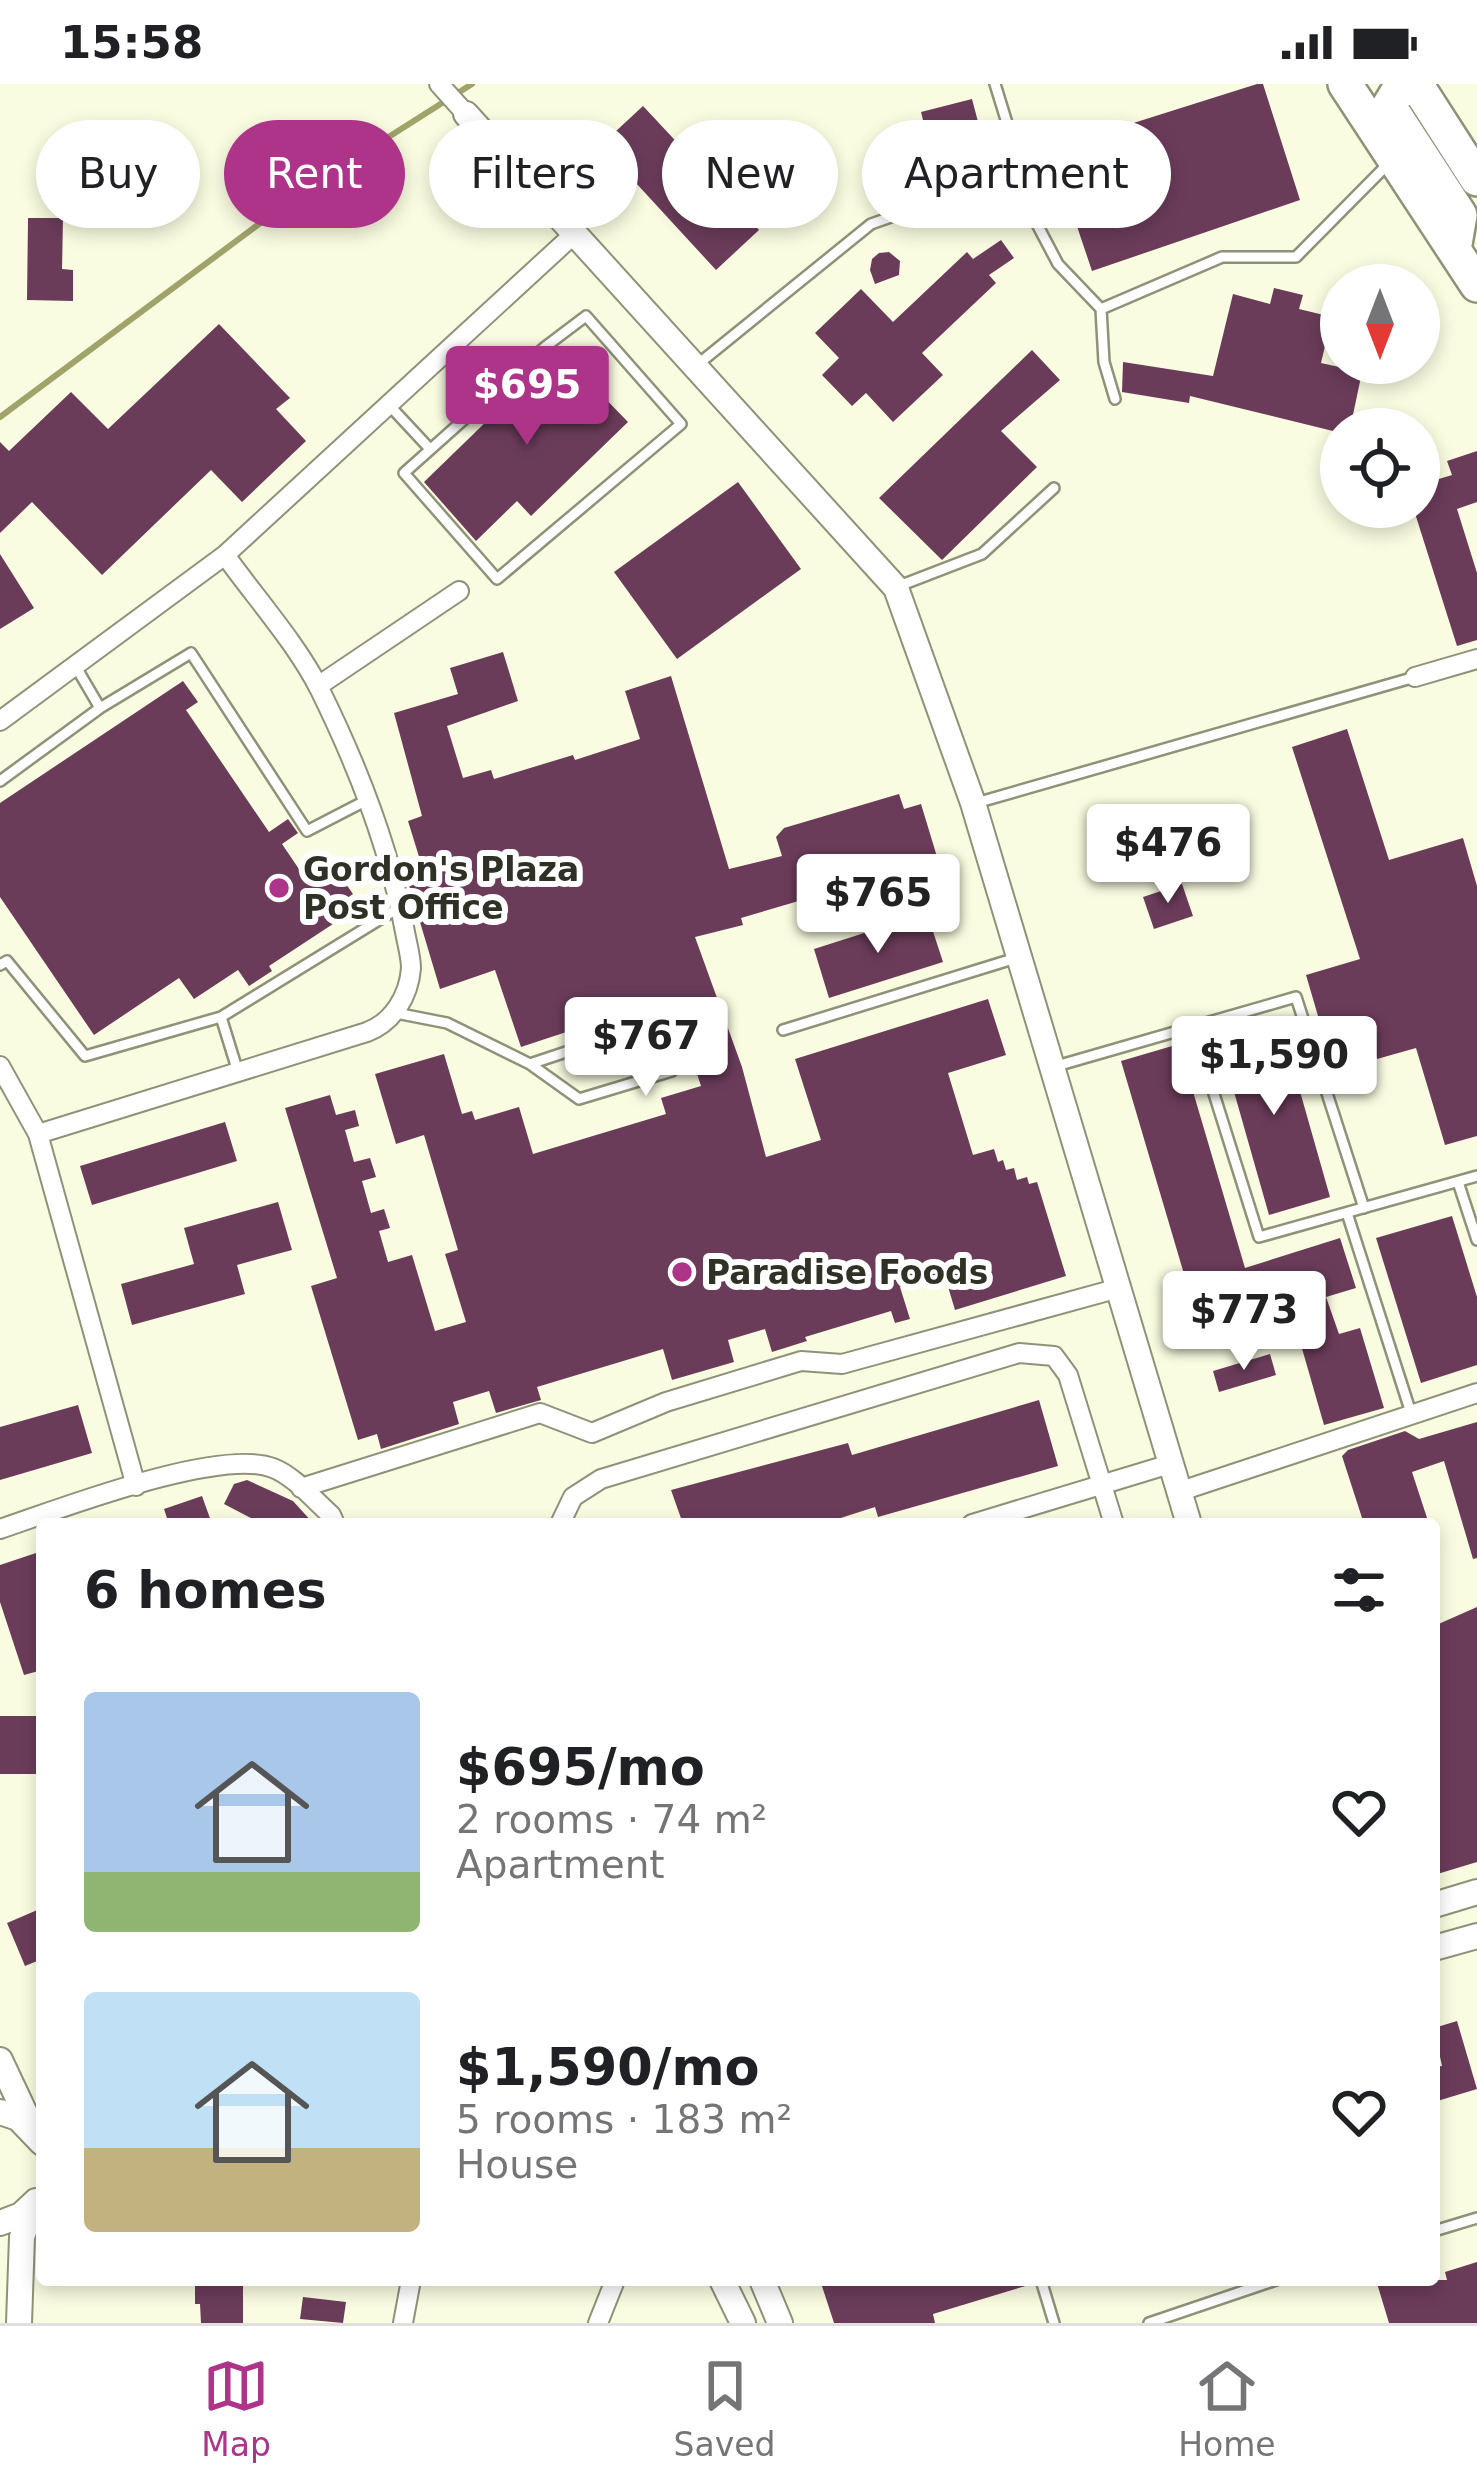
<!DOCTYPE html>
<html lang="en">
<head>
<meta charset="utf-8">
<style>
  body { margin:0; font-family:"DejaVu Sans",sans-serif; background:#f2f2f2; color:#202124; height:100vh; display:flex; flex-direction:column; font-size:45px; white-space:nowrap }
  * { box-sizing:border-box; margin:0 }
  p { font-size:39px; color:#757577 }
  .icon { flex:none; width:66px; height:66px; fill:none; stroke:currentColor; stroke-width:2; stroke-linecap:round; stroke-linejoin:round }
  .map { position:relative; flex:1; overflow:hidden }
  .sheet { position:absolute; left:36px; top:1434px; width:1404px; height:768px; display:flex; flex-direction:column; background:#fff; border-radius:12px; box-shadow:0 6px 18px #0003 }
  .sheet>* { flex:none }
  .top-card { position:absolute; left:36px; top:36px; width:1407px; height:108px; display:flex; gap:24px }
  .needle { width:78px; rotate:180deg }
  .controls { position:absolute; left:1320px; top:180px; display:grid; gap:24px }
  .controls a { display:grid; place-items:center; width:120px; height:120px; border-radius:50%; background:#fff; box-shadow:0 6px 18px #0003; font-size:60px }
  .price { position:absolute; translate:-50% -102px; padding:0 27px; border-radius:12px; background:#fff; color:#222; font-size:39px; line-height:78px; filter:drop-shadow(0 3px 6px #0008) }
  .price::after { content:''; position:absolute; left:50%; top:72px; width:36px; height:27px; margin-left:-18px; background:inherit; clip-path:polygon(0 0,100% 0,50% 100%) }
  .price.on { background:#ad3489; color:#fff }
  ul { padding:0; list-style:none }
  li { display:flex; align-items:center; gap:36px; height:300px; padding:0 48px }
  li span { display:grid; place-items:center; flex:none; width:336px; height:240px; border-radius:12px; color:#555 }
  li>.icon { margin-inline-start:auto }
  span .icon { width:144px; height:144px; fill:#fffc; stroke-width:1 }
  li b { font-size:51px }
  h2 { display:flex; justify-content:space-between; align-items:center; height:144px; padding:0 48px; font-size:51px }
  .chip { padding:0 42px; border-radius:54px; background:#fff; box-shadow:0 6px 18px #0003; font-size:42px; line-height:108px }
  .chip.on { background:#ad3489; color:#fff }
  .status { display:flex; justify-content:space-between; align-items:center; height:84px; padding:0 60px; background:#fff; direction:ltr }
  .status svg { height:33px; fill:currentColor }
  .dock { display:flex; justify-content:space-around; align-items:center; height:168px; border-top:3px solid #e0e0e0; background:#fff; font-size:33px; color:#757577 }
  .dock a { display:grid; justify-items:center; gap:6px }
  .dock .on { color:#ad3489 }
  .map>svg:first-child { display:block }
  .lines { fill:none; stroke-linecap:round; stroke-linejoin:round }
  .stream { stroke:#a0a36a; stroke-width:6 }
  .building { fill:#6b3c5a }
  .lane-casing { stroke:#8f9178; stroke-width:14 }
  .street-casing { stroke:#8f9178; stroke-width:22 }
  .secondary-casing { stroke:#8f9178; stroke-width:28 }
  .highway-casing { stroke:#8f9178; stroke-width:38 }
  .lane { stroke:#fff; stroke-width:9 }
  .street { stroke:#fff; stroke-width:18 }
  .secondary { stroke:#fff; stroke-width:24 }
  .highway { stroke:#fff; stroke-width:33 }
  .poi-dot { fill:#ad3489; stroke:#fff; stroke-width:4.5 }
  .labels { text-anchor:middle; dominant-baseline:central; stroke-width:12; stroke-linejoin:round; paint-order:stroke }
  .poi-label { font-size:33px; font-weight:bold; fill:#303126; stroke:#fff; text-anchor:start }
</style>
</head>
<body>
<div class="status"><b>15:58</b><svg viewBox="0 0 49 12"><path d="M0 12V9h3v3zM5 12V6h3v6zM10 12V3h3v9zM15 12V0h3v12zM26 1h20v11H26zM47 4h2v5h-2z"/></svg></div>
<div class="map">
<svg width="1477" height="2239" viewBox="0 0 1477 2239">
  <rect width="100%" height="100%" fill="#fafce1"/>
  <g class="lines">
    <!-- stream -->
    <path class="stream" d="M0 333 302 108 472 0"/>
  </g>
  <!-- building -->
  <path class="building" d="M1257 0H1263L1300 116 1092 187 1051 65Z
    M972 15 986 68 934 81 921 28Z
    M643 22 759 146 716 186 601 61Z
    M28 134H63L62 185 73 186V217L27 216Z
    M1001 156 1014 174 989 191 996 199 922 269 943 291 893 338 866 309 852 322 822 291 839 274 815 249 861 205 893 238 967 168 973 175Z
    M889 168 900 177 899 191 875 200 870 186 872 175 879 169Z
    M1274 204 1303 211 1299 225 1332 233 1321 279 1362 288 1350 345H1341V349L1190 312 1189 319 1122 308 1123 278 1213 292 1233 210 1270 220Z
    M219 240 290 314 276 325 306 357 242 418 211 386 102 491 32 418 0 449V358L9 367 71 308 108 345Z
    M1032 266 1060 296 1001 347 1037 383 942 476 879 414Z
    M559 267 628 338 531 432 517 417 476 457 424 398Z
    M1477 367V418L1457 425 1477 489V556L1457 562 1413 423H1419V401L1452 391 1447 377Z
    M738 398 801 485 677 575 614 488Z
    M0 470 34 524 0 545Z
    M503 568 518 617 447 642 463 694 491 686 494 695 573 671 575 676 640 655 625 607 671 592 729 785 782 772 776 753 784 744 899 710 904 725 921 720 938 776 741 834 743 841 695 853 742 983 766 1073 821 1056 795 975 988 915 1006 971 948 989 973 1071 994 1065 998 1078 1003 1076 1006 1086 1014 1084 1017 1096 1027 1093 1029 1100 1037 1098 1066 1192 955 1226 946 1196 935 1200 932 1192 900 1203 910 1235 895 1239 891 1227 805 1253 807 1257 772 1268 765 1245 728 1256 734 1278 672 1296 663 1265 537 1303 541 1316 496 1329 489 1307 453 1318 459 1340 381 1365 377 1350 358 1356 311 1202 337 1194 285 1024 330 1011 336 1031 355 1026 359 1042 345 1046 354 1078 370 1074 376 1093 362 1097 371 1129 384 1125 390 1144 379 1147 388 1178 412 1171 435 1247 466 1238 445 1170 458 1166 424 1051 396 1060 375 990 444 970 462 1030 472 1027 475 1036 519 1023 533 1070 666 1030 661 1014 701 1002 672 913 521 963 495 886 440 905 408 798 425 792 408 737 422 732 394 629 458 610 450 584Z
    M183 597 198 618 186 626 269 748 288 735 298 749 282 760 305 794 330 777 353 810 328 827 336 838 269 882 272 887 249 902 238 886 194 915 179 894 94 951 0 813V719Z
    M1347 645 1389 776 1463 754 1477 802V1052L1445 1061 1416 964 1377 975 1367 937 1323 949 1306 891 1360 875 1292 663Z
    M1182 800 1193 832 1154 845 1143 813Z
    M927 829 943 878 829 914 814 865Z
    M1280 937 1330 1113 1269 1131 1219 955Z
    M1179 960 1245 1184 1340 1154 1356 1204 1326 1213 1339 1250 1360 1244 1384 1324 1324 1341 1301 1261 1309 1259 1300 1230 1205 1261 1121 977Z
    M225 1038 237 1077 92 1121 80 1082Z
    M278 1118 292 1166 237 1181 245 1210 132 1241 121 1200 194 1180 184 1144Z
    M1452 1132 1477 1213V1281L1421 1299 1376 1154Z
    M1270 1270 1276 1291 1219 1308 1213 1287Z
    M1039 1316 1058 1382 878 1433 875 1423 822 1440H683L671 1406 848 1359 852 1371Z
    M78 1321 92 1369 0 1396V1343Z
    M1477 1338V1474L1473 1475 1444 1377 1412 1388 1429 1440H1364L1342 1372 1348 1366 1405 1347 1419 1355Z
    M247 1396 293 1417 314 1440H262L224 1420 234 1400Z
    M202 1412 212 1440H169L164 1425Z
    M42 1467V1586L24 1591 0 1518V1481Z
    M1477 1523V1778L1434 1791V1542Z
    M0 1632H42V1690H0Z
    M42 1824V1875L25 1882 7 1839Z
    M1457 1937 1477 2005 1434 2018V1983L1442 1982 1434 1944Z
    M1477 2178V2239H1389L1376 2196H1447L1445 2188Z
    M195 2196H243V2239H201L200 2220H195Z
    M820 2196H1031L1032 2200 933 2230 935 2239H834Z
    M303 2213 346 2218 343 2239 300 2235Z"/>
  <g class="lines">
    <!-- lane casing -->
    <g class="lane-casing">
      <path id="lane" d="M995 0 1019 78 1000 115
        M1101 225 1222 173H1296L1388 80
        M586 232 681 340 497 495 404 389 545 263Z
        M697 281 871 140 914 125 1000 115 1029 125 1058 180 1101 225 1104 278 1115 315
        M389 321 430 365
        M899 502 982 470 1054 404
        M76 583 100 624
        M0 697 100 624 191 569 307 747 367 716
        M976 719 1415 593
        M0 881 7 877 85 972 221 933
        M396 929 447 939 530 980 653 939 672 987 579 1015 530 980
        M1193 943 1259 1153 1477 1092
        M783 946 1016 874
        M1053 983 1296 913 1364 1124
        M238 988 221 933 400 823
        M1458 1098 1477 1156
        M1347 1129 1411 1329
        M1434 2147 1477 2134
        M1041 2196 1054 2239
        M1149 2239 1276 2196"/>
    </g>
    <!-- street casing -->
    <g class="street-casing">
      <path id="street" d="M439 0 466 30
        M1415 593 1477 575
        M318 602 459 507
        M0 637 225 471 573 151
        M0 982 38 1050 136 1402
        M38 1050 367 948C393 938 409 912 411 884 411 873 407 859 405 848 390 765 357 681 320 606 297 560 255 513 225 471
        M301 1404 540 1329 592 1349 666 1318 801 1277 842 1280 1119 1204
        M1178 1408 1477 1309
        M560 1440 573 1413 601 1395 1019 1269 1054 1272 1068 1291 1114 1440
        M972 1440 1170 1380
        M0 1445C57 1426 219 1363 273 1384 294 1392 314 1416 331 1431L335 1440
        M403 2239 411 2196
        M598 2239 614 2199"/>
    </g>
    <!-- secondary casing -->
    <g class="secondary-casing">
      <path id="secondary" d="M466 30 896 504 973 719 1189 1440
        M1434 1821 1477 1808
        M1434 1864 1477 1852
        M0 1976 32 2044
        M0 2028 18 2034 42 2059
        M0 2139 21 2131 36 2117
        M722 2196 743 2239
        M762 2196 780 2239
        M19 2239 22 2153 34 2120"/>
    </g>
    <!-- highway casing -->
    <g class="highway-casing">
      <path id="highway" d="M1345 0 1477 201
        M1416 0 1477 95
        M1417 2 1398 7 1389 22 1460 131 1454 166"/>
    </g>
    <!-- lane -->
    <use href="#lane" class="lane"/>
    <!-- street -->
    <use href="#street" class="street"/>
    <!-- secondary -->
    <use href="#secondary" class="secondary"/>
    <!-- highway -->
    <use href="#highway" class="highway"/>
  </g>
  <!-- markers -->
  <g class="poi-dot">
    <circle cx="279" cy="804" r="12"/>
    <circle cx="682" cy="1188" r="12"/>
  </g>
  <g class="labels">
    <!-- poi labels -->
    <g class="poi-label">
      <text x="303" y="785">Gordon's Plaza<tspan x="303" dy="38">Post Office</tspan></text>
      <text x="706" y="1188">Paradise Foods</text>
    </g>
  </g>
</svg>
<div class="controls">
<a><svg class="needle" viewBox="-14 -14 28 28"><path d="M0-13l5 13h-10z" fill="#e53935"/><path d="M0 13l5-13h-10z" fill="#757577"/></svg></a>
<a><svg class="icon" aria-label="locate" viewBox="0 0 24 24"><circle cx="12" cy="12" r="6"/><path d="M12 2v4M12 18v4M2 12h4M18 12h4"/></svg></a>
</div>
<b class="price on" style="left:527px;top:364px">$695</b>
<b class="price" style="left:1168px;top:822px">$476</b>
<b class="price" style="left:878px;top:872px">$765</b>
<b class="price" style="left:646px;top:1015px">$767</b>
<b class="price" style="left:1274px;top:1034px">$1,590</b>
<b class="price" style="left:1244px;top:1289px">$773</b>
<div class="top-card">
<a class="chip">Buy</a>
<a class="chip on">Rent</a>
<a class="chip">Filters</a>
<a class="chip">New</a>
<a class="chip">Apartment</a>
</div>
<section class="sheet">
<h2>6 homes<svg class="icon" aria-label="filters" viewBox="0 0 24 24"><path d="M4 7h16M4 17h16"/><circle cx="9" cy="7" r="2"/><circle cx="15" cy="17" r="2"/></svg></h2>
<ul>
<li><span style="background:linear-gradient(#a9c7e8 75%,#8fb573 0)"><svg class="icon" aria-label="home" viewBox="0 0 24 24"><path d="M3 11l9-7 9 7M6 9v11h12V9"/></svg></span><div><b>$695/mo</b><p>2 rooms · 74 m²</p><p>Apartment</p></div><svg class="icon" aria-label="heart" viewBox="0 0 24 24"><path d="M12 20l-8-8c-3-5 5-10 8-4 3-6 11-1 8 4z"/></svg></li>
<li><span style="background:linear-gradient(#bfe0f5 65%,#c2b280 0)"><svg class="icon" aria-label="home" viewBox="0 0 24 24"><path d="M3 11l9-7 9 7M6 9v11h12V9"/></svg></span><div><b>$1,590/mo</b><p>5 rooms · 183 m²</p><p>House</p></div><svg class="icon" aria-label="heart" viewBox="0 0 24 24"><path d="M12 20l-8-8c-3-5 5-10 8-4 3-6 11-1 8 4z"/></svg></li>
</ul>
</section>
</div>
<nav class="dock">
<a class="on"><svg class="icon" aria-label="map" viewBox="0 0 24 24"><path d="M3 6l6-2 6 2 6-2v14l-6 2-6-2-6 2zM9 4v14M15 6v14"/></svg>Map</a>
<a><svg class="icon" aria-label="saved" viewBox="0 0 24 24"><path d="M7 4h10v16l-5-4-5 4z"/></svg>Saved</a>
<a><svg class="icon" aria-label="home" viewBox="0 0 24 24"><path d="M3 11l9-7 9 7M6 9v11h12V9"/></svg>Home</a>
</nav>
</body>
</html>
